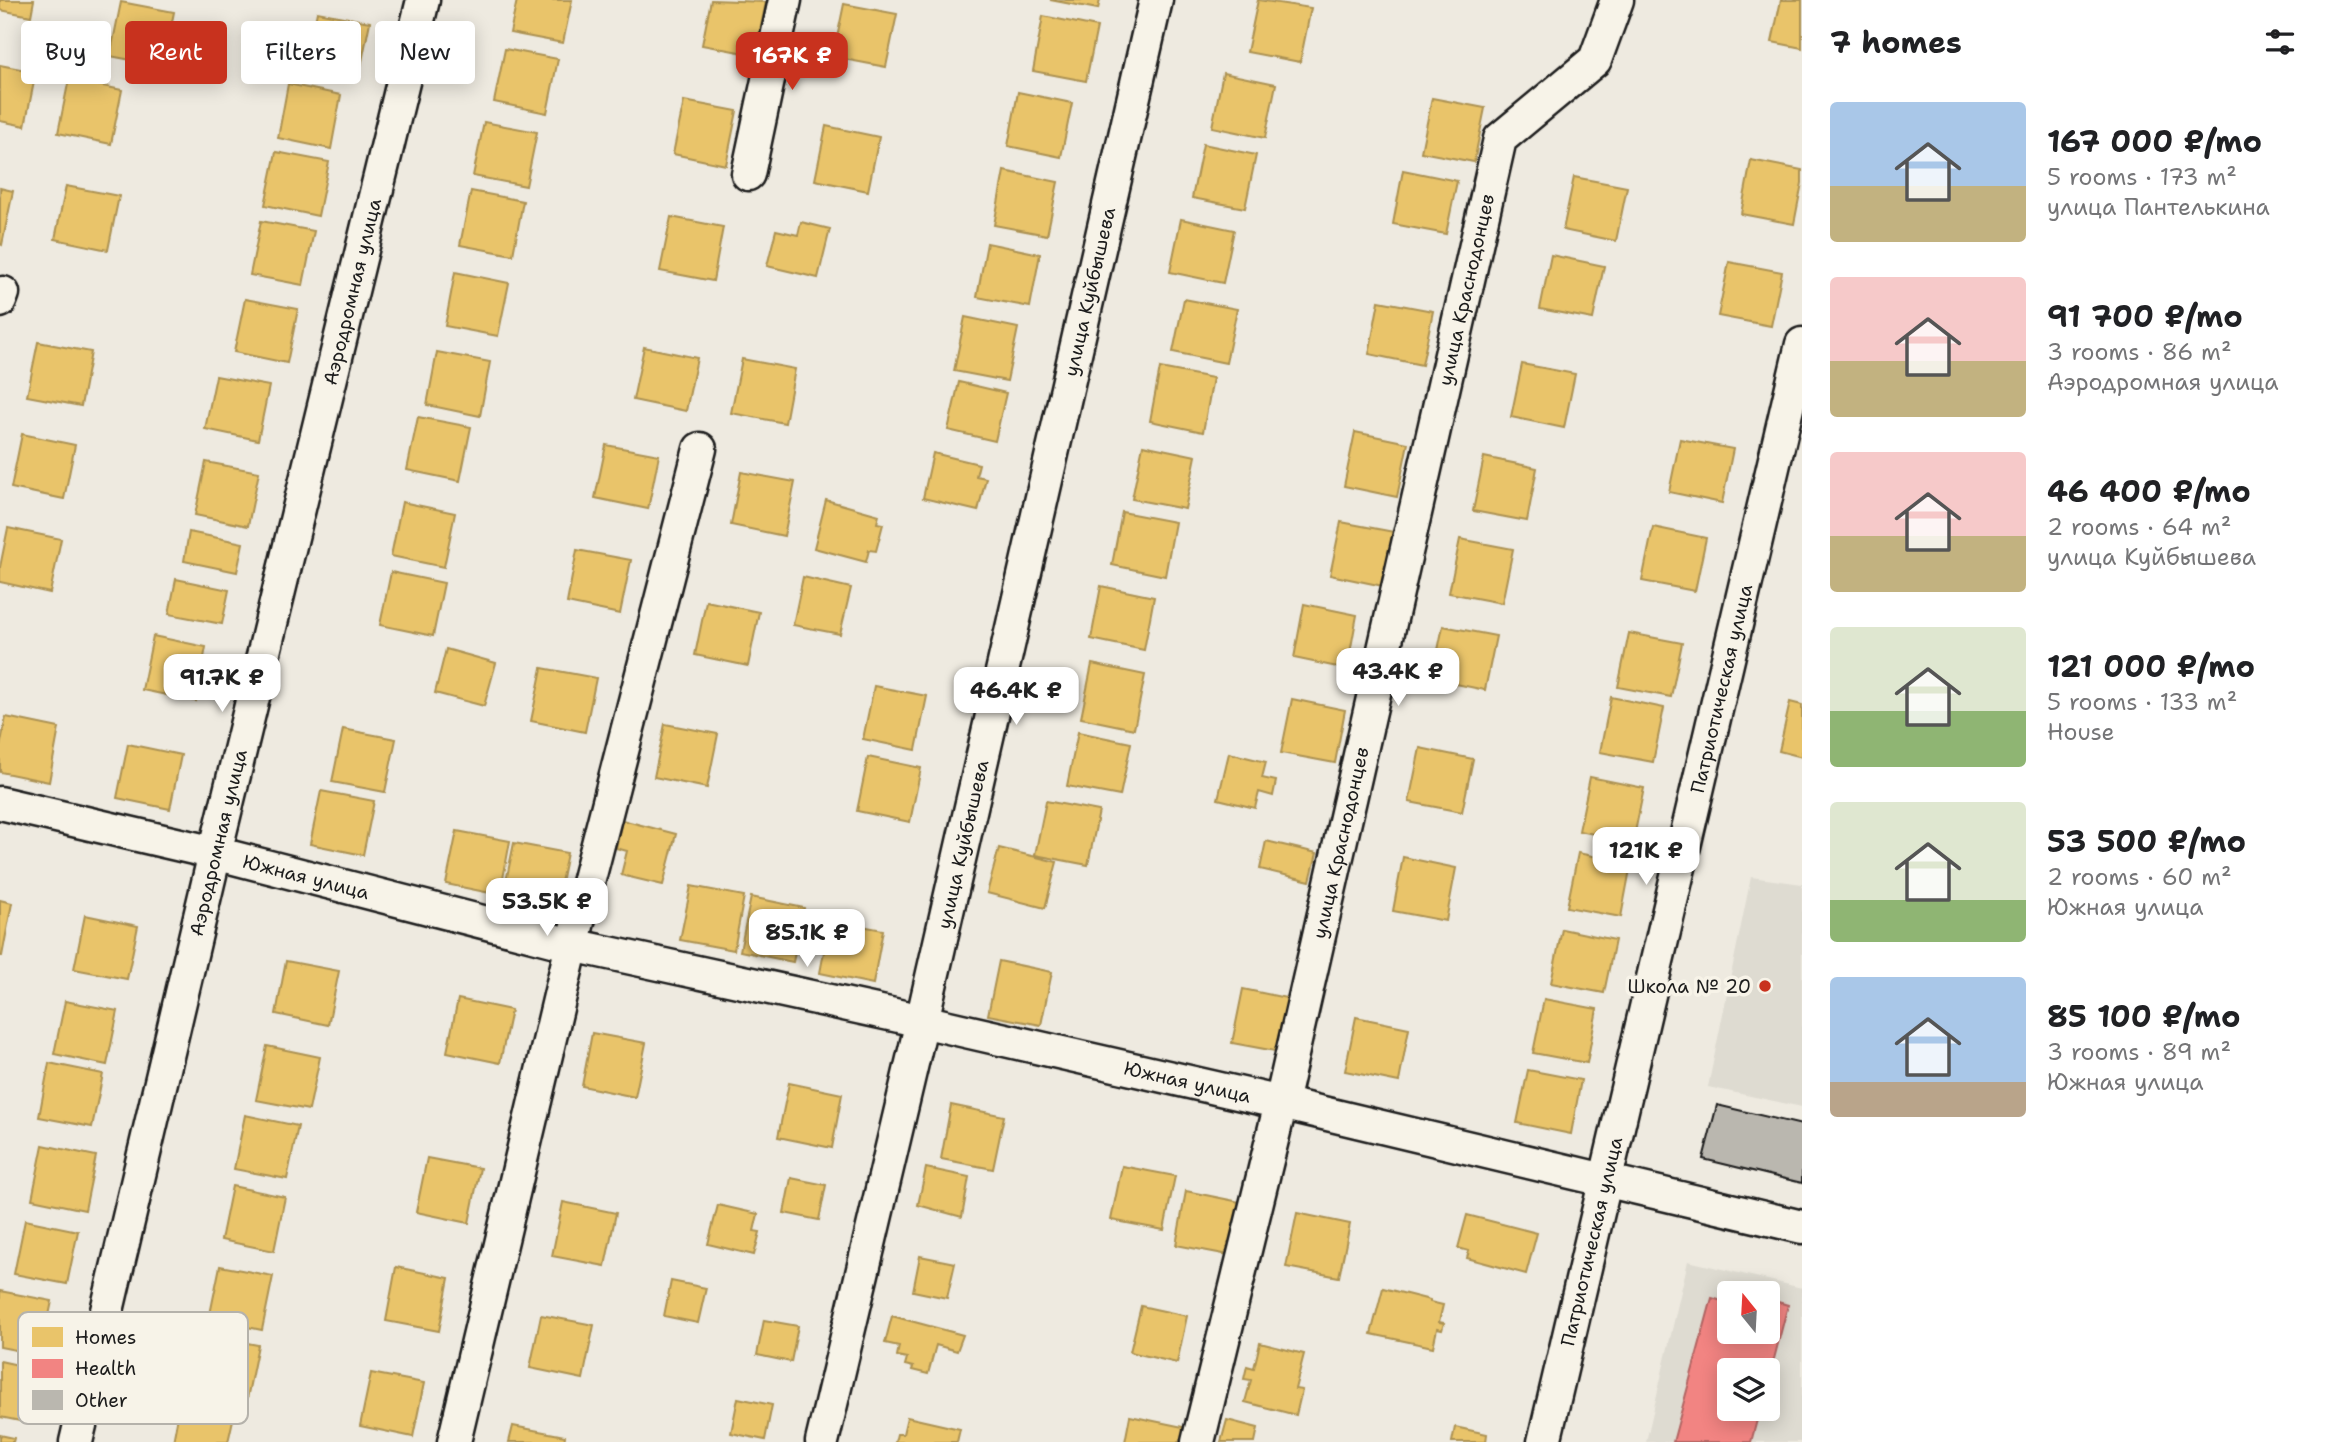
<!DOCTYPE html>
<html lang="en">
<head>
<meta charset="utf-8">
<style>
  body { margin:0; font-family:"Shantell Sans",sans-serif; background:#f2f2f2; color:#202124; height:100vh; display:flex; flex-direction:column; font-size:26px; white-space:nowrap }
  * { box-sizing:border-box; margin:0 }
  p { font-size:23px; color:#757577 }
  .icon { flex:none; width:38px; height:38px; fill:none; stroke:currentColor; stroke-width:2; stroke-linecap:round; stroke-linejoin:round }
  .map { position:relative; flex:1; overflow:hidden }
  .side { display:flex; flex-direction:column; background:#fff; width:525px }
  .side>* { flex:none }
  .top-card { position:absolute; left:21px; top:21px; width:665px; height:63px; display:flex; gap:14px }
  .needle { width:46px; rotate:342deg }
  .fabs { position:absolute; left:1717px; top:1281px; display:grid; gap:14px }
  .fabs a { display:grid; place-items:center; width:63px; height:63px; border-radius:7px; background:#fff; box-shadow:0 4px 18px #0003; font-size:35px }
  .price { position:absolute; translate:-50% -60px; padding:0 16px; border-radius:14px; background:#fff; color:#222; font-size:23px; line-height:46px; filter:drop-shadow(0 2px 4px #0008) }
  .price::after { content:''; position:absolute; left:50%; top:42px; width:21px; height:16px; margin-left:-10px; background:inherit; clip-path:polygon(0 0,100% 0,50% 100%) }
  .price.current { background:#c8321e; color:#fff }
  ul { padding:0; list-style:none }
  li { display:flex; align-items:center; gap:21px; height:175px; padding:0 28px }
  li span { display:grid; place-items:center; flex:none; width:196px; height:140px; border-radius:7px; color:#555 }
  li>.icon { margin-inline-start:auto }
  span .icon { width:84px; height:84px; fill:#fffc; stroke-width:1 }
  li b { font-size:30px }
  h2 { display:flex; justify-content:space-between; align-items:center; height:84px; padding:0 28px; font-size:30px }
  .chip { padding:0 24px; border-radius:7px; background:#fff; box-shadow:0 4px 18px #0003; font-size:24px; line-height:63px }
  .chip.current { background:#c8321e; color:#fff }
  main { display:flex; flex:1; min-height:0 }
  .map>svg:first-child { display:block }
  .built { fill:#dedbd1; fill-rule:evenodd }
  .homes { fill:#e9c46a; stroke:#ac9253; stroke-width:2 }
  .health { fill:#f28482; stroke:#b26563; stroke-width:2 }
  .building { fill:#bab7af; stroke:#1c1c1c; stroke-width:2 }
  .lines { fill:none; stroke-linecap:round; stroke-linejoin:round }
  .minor-casing { stroke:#1c1c1c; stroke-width:37 }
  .minor { stroke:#f7f3e8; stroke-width:32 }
  .poi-dot { fill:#c8321e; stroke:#f7f3e8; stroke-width:2.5 }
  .labels { text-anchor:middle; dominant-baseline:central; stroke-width:7; stroke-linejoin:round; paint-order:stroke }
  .street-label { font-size:19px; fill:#1c1c1c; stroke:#f7f3e8 }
  .poi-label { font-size:19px; fill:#1c1c1c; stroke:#f7f3e8; text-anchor:end }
  .key { fill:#f7f3e8; stroke:#b5b2ab; stroke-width:2 }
  .key-label { font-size:19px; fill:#1c1c1c }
</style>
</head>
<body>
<main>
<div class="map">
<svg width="1802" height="1442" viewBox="0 0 1802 1442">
  <rect width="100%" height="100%" fill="#eeeae0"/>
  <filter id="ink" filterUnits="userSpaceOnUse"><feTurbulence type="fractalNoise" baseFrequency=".0143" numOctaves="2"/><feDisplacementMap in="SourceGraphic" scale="14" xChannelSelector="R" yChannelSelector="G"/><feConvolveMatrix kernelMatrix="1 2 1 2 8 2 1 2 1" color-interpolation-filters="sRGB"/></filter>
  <g filter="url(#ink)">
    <!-- built -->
    <path class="built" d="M1751 877 1802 884V1107L1708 1087Z
      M1688 1261 1802 1288V1442H1646ZM1729 1293H1768V1332H1729ZM1729 1370H1768V1409H1729Z"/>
    <!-- homes -->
    <path class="homes" d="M0 0H34L31 16 0 10Z
      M517 0H572L563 43 510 33Z
      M711 0 766 2 755 55 702 45Z
      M1050 0H1100L1098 9Z
      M1258 0 1311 8 1300 62 1247 52Z
      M1781 0H1802V48L1772 42Z
      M121 2 174 12 163 66 110 56Z
      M844 4 897 14 886 67 833 57Z
      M317 12 370 22 359 76 306 65Z
      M1043 16 1097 27 1086 81 1033 71Z
      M505 49 558 59 547 113 494 102Z
      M0 65 36 72 25 126 0 121Z
      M1223 73 1276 84 1265 138 1212 127Z
      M69 79 122 90 111 144 58 133Z
      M288 84 341 95 331 149 278 138Z
      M1018 92 1072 103 1061 157 1008 146Z
      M1432 98 1485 108 1474 162 1421 152Z
      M684 101 737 111 726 165 673 154Z
      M484 122 537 132 526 186 473 176Z
      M826 126 879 137 868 191 815 180Z
      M1203 144 1256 155 1245 208 1192 198Z
      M276 152 329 162 318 216 265 205Z
      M1751 160 1802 170V183L1794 224 1741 214Z
      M1403 170 1457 181 1446 234 1393 224Z
      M1004 171 1058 182 1047 235 994 225Z
      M1574 177 1627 187 1616 241 1563 230Z
      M66 186 119 196 108 250 55 239Z
      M0 188 13 191 2 245 0 244Z
      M471 191 523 201 513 255 460 245Z
      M671 217 723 227 713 281 660 271Z
      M1181 219 1234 230 1223 283 1170 272Z
      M261 221 314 231 303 285 250 275Z
      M801 222 830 229 818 278 767 266 776 230 798 235Z
      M987 243 1040 254 1030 307 977 297Z
      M1551 255 1604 266 1593 319 1540 309Z
      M1729 262 1782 272 1771 326 1718 316Z
      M455 272 509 283 498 336 445 326Z
      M245 299 298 309 287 363 234 352Z
      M1184 299 1237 309 1226 363 1173 352Z
      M1379 301 1433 311 1422 365 1369 354Z
      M965 317 1018 328 1007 381 954 371Z
      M38 342 91 352 81 406 27 396Z
      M644 347 697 358 686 411 633 400Z
      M437 352 490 362 480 416 427 405Z
      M742 359 795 369 785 423 731 413Z
      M1522 364 1575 374 1564 428 1511 417Z
      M1160 368 1213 378 1203 432 1150 421Z
      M216 376 269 386 258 440 205 429Z
      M959 382 1006 393 995 441 948 430Z
      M418 417 471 427 460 481 407 470Z
      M1355 432 1408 443 1397 497 1344 486Z
      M22 434 75 445 64 499 11 488Z
      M1680 439 1733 449 1722 503 1669 492Z
      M606 445 659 455 648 509 595 498Z
      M1143 445 1196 456 1185 509 1132 499Z
      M933 453 979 464 976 476 986 478 978 511 923 498Z
      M1484 457 1537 468 1527 521 1473 511Z
      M206 462 259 472 248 526 195 515Z
      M741 472 795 482 784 536 731 525Z
      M826 500 879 515 877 523 883 524 876 551 869 550 866 562 814 548Z
      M402 502 455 513 444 567 391 556Z
      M1122 512 1175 522 1165 576 1112 565Z
      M1341 522 1394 532 1383 586 1330 575Z
      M1653 527 1706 538 1695 591 1642 581Z
      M8 528 61 539 50 593 0 582V567Z
      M189 532 243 543 237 572 184 561Z
      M1460 539 1513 549 1502 603 1449 593Z
      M577 550 631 560 620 614 567 603Z
      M391 572 444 583 433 636 380 625Z
      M803 577 851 588 840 634 793 625Z
      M176 579 229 590 222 624 169 614Z
      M1101 586 1154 597 1144 650 1091 639Z
      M706 601 759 612 748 666 695 655Z
      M1304 604 1357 615 1347 669 1294 658Z
      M1443 626 1496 636 1485 690 1432 679Z
      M1629 633 1682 643 1671 697 1618 687Z
      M153 636 206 647 196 701 142 690Z
      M446 649 496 663 484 706 435 693Z
      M1092 664 1145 675 1134 729 1081 718Z
      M542 668 596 678 585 732 531 721Z
      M874 686 927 696 916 750 863 739Z
      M1611 697 1664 708 1653 762 1600 752Z
      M1292 699 1345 710 1335 763 1281 753Z
      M1790 702 1802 705V757L1779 751Z
      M6 717 59 728 49 782 0 772V747Z
      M665 724 718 734 707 788 654 777Z
      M343 729 396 739 385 792 332 782Z
      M1078 732 1131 743 1120 796 1067 786Z
      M128 744 181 755 170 809 117 798Z
      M1420 748 1473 759 1462 812 1409 802Z
      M1229 753 1266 762 1262 778 1276 781 1273 796 1259 792 1255 808 1218 799Z
      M868 757 921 768 910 822 857 811Z
      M1590 777 1644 788 1633 842 1579 831Z
      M321 791 374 801 363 855 310 844Z
      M1046 801 1099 811 1088 865 1035 855Z
      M622 820 676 834 663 885 621 875 627 851 616 848Z
      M457 831 510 841 500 895 446 884Z
      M1266 841 1317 853 1310 881 1260 869Z
      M514 843 567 853 556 907 503 896Z
      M999 848 1057 862 1045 908 987 893Z
      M1578 853 1631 864 1621 917 1567 907Z
      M1403 857 1456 868 1446 921 1393 911Z
      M691 886 744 896 734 950 680 940Z
      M751 897 804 908 793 962 740 951Z
      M0 900 12 903 2 956H0Z
      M85 915 138 926 127 979 74 969Z
      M830 920 883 930 873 984 820 973Z
      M1562 929 1615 940 1604 993 1551 983Z
      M286 961 339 971 328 1025 276 1014Z
      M999 961 1052 972 1041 1025 988 1015Z
      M1243 989 1296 1000 1286 1053 1232 1043Z
      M458 999 511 1010 500 1063 447 1052Z
      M1544 999 1597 1009 1587 1063 1533 1053Z
      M65 1001 118 1011 107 1065 54 1054Z
      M1356 1017 1409 1028 1399 1082 1345 1071Z
      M592 1033 646 1043 635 1097 582 1086Z
      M267 1046 320 1057 309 1110 256 1100Z
      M49 1063 103 1074 92 1127 39 1117Z
      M1528 1070 1581 1080 1571 1134 1517 1123Z
      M789 1083 842 1094 832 1148 778 1137Z
      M951 1105 1004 1116 993 1169 941 1159Z
      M245 1115 298 1126 287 1179 234 1169Z
      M43 1145 96 1156 85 1210 32 1199Z
      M427 1158 480 1168 469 1223 416 1212Z
      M1122 1166 1175 1176 1164 1230 1111 1220Z
      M926 1168 969 1177 962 1217 918 1205Z
      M791 1178 826 1185 819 1220 784 1213Z
      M232 1186 285 1197 274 1251 221 1240Z
      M1186 1191 1240 1202 1229 1255 1176 1245Z
      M563 1202 616 1213 605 1266 552 1256Z
      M718 1205 758 1214 754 1231 760 1232 754 1255 708 1244Z
      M1297 1213 1350 1224 1339 1277 1286 1267Z
      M1467 1215 1537 1233 1526 1274 1467 1258 1469 1251 1458 1248Z
      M25 1220 78 1231 67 1284 14 1274Z
      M920 1256 955 1263 947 1298 913 1291Z
      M220 1266 273 1276 262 1330 209 1319Z
      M396 1267 449 1278 439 1331 386 1321Z
      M671 1281 706 1288 698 1323 664 1316Z
      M1383 1288 1430 1300V1302L1443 1305 1439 1322 1444 1323 1442 1330 1437 1329 1433 1347 1371 1334Z
      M0 1291 52 1301 41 1355 0 1347Z
      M1141 1306 1187 1316 1177 1363 1130 1352Z
      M541 1315 594 1325 583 1379 530 1368Z
      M892 1316 963 1335 957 1351 936 1345 928 1374 912 1370 913 1367 905 1365 907 1358 897 1356 899 1346 885 1343Z
      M764 1320 798 1326 791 1362 757 1355Z
      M205 1335 258 1345 247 1399 194 1389Z
      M1260 1343 1304 1354 1295 1389 1302 1390 1296 1415 1245 1402 1251 1380 1244 1379 1247 1366 1254 1368Z
      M0 1361 41 1370 30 1423 0 1417Z
      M371 1373 424 1383 413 1437 360 1426Z
      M738 1398 772 1405 765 1440 731 1433Z
      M181 1400 235 1411 228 1442H173Z
      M1130 1416 1183 1427 1180 1442H1125Z
      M907 1417 960 1429 957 1442H895L897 1434H903Z
      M1227 1420 1258 1428 1255 1442H1221Z
      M513 1426 565 1436 564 1442H509Z
      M1455 1427 1487 1434 1486 1442H1452Z
      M0 1435 14 1438 13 1442H0Z"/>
    <!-- health -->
    <path class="health" d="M1712 1298 1729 1303V1332H1768V1299L1788 1305 1768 1382V1370H1729V1409H1760L1751 1442H1673Z"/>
    <!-- building -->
    <path class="building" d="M1717 1105 1802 1125V1183L1703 1159Z"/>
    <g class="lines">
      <!-- minor casing -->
      <g class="minor-casing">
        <g id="minor">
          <path d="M748 174 785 0"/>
          <path d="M0 301 3 293"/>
          <path id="s1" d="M0 803 215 853 572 945 922 1021 1281 1103 1802 1227"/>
          <path id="s2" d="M76 1442 215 853 423 0"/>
          <path d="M454 1442 572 945 700 449"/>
          <path id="s3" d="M822 1442 922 1021 1156 0"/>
          <path id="s4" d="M1198 1442 1281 1103 1500 139 1595 60 1617 0"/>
          <path id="s5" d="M1544 1442 1802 344"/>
        </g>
      </g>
      <!-- minor -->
      <use href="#minor" class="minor"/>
    </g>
  </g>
  <!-- markers -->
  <circle class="poi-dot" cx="1765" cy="986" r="7"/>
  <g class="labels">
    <!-- street labels -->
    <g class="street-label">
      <text stroke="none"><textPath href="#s4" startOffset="1183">улица Краснодонцев</textPath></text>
      <text stroke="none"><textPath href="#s2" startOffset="1183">Аэродромная улица</textPath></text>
      <text stroke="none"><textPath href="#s3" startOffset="1181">улица Куйбышева</textPath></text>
      <text stroke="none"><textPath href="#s5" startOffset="774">Патриотическая улица</textPath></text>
      <text stroke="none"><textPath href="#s2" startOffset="616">Аэродромная улица</textPath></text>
      <text stroke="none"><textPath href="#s4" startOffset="616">улица Краснодонцев</textPath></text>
      <text stroke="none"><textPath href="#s3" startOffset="614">улица Куйбышева</textPath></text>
      <text stroke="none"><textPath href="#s1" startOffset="315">Южная улица</textPath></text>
      <text stroke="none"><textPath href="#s1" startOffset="1220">Южная улица</textPath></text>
      <text stroke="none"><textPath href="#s5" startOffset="206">Патриотическая улица</textPath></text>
    </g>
    <!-- poi labels -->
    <g class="poi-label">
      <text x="1751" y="986">Школа № 20</text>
    </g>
  </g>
  <!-- legend -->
  <rect x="18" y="1312" width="230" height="112" rx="10" class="key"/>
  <rect x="32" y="1327" width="31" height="20" fill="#e9c46a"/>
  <rect x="32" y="1359" width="31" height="19" fill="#f28482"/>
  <rect x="32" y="1390" width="31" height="20" fill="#bab7af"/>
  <g class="key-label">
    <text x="75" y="1344">Homes</text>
    <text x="75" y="1375">Health</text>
    <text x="75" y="1407">Other</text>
  </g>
</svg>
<div class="fabs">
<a><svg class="needle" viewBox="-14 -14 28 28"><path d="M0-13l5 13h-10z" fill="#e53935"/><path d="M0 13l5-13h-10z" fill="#757577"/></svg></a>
<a><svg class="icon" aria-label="layers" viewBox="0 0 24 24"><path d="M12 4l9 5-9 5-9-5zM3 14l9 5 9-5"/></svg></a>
</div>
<b class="price current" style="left:792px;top:92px">167K ₽</b>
<b class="price" style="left:1398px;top:708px">43.4K ₽</b>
<b class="price" style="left:222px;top:714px">91.7K ₽</b>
<b class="price" style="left:1016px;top:727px">46.4K ₽</b>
<b class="price" style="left:1646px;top:887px">121K ₽</b>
<b class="price" style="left:547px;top:938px">53.5K ₽</b>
<b class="price" style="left:807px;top:969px">85.1K ₽</b>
<div class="top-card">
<a class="chip">Buy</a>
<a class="chip current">Rent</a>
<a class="chip">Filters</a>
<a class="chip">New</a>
</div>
</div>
<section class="side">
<h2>7 homes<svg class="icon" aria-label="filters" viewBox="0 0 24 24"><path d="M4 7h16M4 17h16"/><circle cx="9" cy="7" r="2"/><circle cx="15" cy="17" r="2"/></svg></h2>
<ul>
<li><span style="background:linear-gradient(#a9c7e8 60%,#c2b280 0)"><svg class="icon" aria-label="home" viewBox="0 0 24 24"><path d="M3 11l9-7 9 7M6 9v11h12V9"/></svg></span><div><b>167 000 ₽/mo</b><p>5 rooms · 173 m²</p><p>улица Пантелькина</p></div></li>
<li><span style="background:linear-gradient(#f6c9c9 60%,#c2b280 0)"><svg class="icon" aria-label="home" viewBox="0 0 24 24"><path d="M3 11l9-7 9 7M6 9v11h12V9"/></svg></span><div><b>91 700 ₽/mo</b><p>3 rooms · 86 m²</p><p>Аэродромная улица</p></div></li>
<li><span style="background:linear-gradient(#f6c9c9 60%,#c2b280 0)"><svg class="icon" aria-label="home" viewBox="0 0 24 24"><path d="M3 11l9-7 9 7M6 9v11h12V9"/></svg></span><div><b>46 400 ₽/mo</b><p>2 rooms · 64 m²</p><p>улица Куйбышева</p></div></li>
<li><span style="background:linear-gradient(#dfe7d0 60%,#8fb573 0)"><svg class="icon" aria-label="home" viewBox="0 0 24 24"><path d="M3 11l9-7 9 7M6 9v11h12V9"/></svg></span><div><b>121 000 ₽/mo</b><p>5 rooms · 133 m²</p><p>House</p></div></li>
<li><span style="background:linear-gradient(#dfe7d0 70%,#8fb573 0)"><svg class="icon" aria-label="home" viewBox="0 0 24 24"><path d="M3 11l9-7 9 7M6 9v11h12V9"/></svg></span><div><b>53 500 ₽/mo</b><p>2 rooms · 60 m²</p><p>Южная улица</p></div></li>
<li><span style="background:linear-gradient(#a9c7e8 75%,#b9a48a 0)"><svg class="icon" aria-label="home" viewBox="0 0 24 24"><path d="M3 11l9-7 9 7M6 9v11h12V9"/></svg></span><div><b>85 100 ₽/mo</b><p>3 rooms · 89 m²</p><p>Южная улица</p></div></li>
</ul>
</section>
</main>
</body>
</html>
